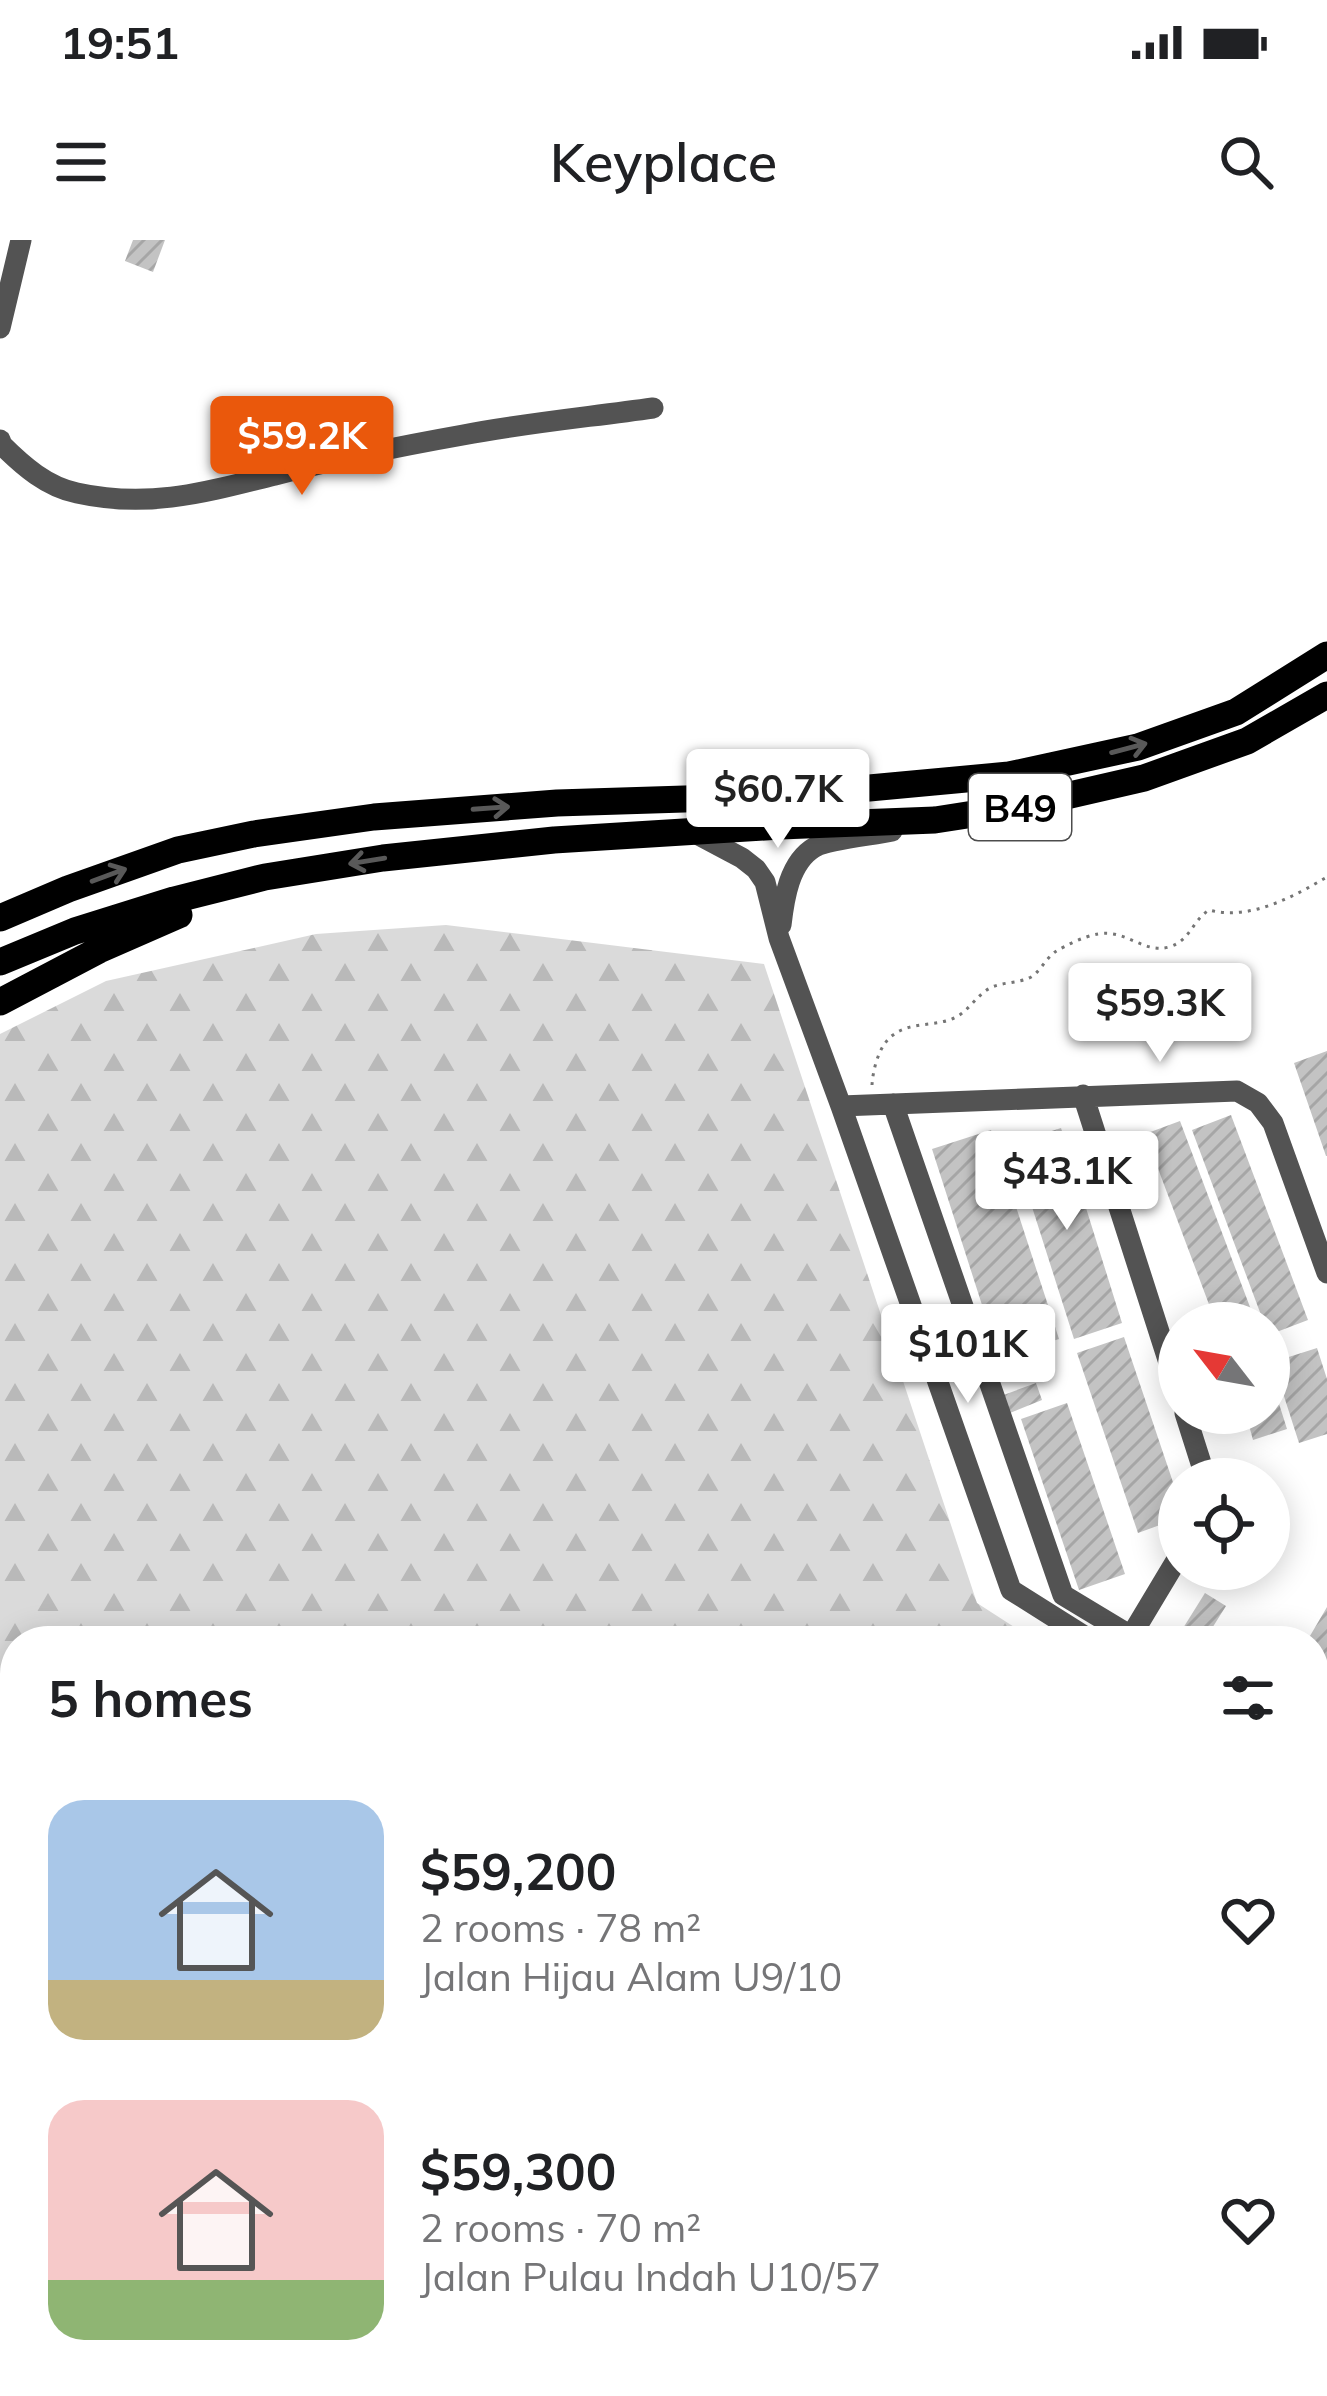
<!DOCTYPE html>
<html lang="en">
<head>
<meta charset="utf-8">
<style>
  body { margin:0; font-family:Mulish,sans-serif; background:#f2f2f2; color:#202124; height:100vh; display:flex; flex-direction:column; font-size:45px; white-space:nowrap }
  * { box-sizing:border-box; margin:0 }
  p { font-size:39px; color:#757577 }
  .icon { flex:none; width:66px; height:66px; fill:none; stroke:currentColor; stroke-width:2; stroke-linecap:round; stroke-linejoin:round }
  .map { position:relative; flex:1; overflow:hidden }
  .sheet { position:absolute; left:0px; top:1386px; width:1329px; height:771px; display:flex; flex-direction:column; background:#fff; border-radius:48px 48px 0 0; box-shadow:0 6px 30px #0003 }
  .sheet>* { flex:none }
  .needle { width:78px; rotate:301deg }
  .tools { position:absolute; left:1158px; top:1062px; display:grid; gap:24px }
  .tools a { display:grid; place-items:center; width:132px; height:132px; border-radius:50%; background:#fff; box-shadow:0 6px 30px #0003; font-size:60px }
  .price { position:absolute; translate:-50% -102px; padding:0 27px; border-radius:12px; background:#fff; color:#222; font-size:39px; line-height:78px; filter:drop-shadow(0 3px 6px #0008) }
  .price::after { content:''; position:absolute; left:50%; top:72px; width:36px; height:27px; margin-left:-18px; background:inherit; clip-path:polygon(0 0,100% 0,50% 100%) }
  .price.current { background:#ea580c; color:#fff }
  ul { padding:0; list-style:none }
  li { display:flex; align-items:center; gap:36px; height:300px; padding:0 48px }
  li span { display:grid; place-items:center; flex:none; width:336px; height:240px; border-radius:36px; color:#555 }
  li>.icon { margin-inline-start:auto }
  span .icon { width:144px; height:144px; fill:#fffc; stroke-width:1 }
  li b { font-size:51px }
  h2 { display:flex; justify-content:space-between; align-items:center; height:144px; padding:0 48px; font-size:51px }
  .status { display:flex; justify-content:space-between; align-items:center; height:84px; padding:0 60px; background:#fff; direction:ltr }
  .status svg { height:33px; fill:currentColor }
  header { display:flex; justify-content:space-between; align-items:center; height:156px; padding:0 48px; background:#fff; font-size:54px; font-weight:600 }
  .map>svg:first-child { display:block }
  .forest { fill:url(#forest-firs) }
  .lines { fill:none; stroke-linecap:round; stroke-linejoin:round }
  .river { stroke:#a1a1a1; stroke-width:36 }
  .building { fill:url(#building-hatch) }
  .path { stroke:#757575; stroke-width:3; stroke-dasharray:3 6; stroke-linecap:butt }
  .minor { stroke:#535353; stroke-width:21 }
  .major { stroke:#000; stroke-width:27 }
  .oneway { stroke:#595959 }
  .labels { text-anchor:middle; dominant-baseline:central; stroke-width:9; stroke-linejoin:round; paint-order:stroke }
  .shield { fill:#fff; stroke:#4c4c4c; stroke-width:3 }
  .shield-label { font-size:39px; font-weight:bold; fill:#000 }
</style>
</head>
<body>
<div class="status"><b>19:51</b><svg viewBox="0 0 49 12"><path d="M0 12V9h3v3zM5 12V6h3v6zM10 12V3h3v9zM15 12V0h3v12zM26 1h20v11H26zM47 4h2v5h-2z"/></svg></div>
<header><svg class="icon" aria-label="menu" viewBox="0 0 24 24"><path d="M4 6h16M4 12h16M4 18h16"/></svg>Keyplace<svg class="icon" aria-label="search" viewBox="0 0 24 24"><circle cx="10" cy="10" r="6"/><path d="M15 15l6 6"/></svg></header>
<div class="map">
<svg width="1327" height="2156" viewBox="0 0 1327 2156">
  <defs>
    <pattern id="forest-firs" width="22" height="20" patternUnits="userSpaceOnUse" patternTransform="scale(3)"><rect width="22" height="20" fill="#dadada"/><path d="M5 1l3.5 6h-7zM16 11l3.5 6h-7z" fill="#b9b9b9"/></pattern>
    <pattern id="building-hatch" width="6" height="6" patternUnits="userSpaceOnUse" patternTransform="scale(3)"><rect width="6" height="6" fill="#c3c3c3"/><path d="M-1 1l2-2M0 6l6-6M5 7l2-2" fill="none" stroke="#a6a6a6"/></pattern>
  </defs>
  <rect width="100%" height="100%" fill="#fff"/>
  <!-- forest -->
  <path class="forest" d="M446 685 764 724 977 1363 1036 1401H15V1811L0 1802V794L106 741 316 694Z
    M1314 1577 1327 1585V2156H599L576 2142H1314Z"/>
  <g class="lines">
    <!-- river -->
    <path class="river" d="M0 1819 15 1827
      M550 2142 573 2156"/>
  </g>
  <!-- building -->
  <path class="building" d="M133 0H165L153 32 125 21Z
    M1327 811V916H1326L1294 823Z
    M1231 875 1308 1080 1269 1095V1083H1264L1192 890Z
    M1180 881 1256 1083H1216L1145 894Z
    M1061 888 1122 1083 1074 1099 1012 904Z
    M991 890 1059 1099 999 1118 932 909Z
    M1124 1097 1179 1260V1278L1138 1293 1077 1113Z
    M1317 1108 1327 1139V1194L1299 1203 1273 1122Z
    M1269 1132 1287 1189 1253 1200 1247 1178 1239 1184 1235 1173H1269Z
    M1036 1143 1042 1160 1005 1175 998 1157Z
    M1067 1163 1125 1334 1079 1350 1021 1179Z
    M1205 1353 1226 1366 1204 1401H1175Z
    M1327 1367V1470L1314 1492V1401H1307Z"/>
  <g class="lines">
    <!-- path -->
    <path class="path" d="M872 845C873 829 879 805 893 795 911 781 938 787 956 777 970 770 977 754 992 747 1004 742 1018 743 1029 738 1039 734 1045 719 1055 712 1066 705 1085 696 1098 694 1127 689 1143 714 1169 707 1190 701 1192 681 1209 670 1249 681 1293 657 1327 637
      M1304 2156 1327 2146"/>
    <!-- minor -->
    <path class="minor" d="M0 88 21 0
      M0 200 2 205C23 226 47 247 77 253 149 269 207 252 275 235 337 219 401 206 463 195 526 183 590 177 653 168
      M693 592 742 618 756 629 765 642 779 698 841 866 1011 1350 1092 1401
      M781 685C784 659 789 622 815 607 828 599 875 595 892 591
      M1083 855 1179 1154
      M893 864 1063 1355 1131 1396 1179 1316
      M841 866 1237 851 1258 863 1273 883 1327 1033
      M1185 1173 1206 1239
      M1314 1539 1327 1547"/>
    <!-- major -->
    <path class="major" d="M0 678 68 649 178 610 254 594 374 577 557 563 783 556 1009 535 1138 507 1236 472 1327 415
      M0 722 75 691 174 660 265 637 383 618 554 600 780 586 935 580 1018 567 1144 538 1247 501 1327 455
      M0 762 99 710 179 675"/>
  </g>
  <!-- one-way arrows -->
  <defs><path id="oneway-shaft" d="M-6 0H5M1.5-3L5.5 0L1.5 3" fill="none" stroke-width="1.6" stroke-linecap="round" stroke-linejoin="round" transform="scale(3)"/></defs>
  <g class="oneway">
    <use href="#oneway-shaft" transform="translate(1129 508) rotate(-15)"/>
    <use href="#oneway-shaft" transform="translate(491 568) rotate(-4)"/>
    <use href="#oneway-shaft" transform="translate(367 621) rotate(171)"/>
    <use href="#oneway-shaft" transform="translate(109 635) rotate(-20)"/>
  </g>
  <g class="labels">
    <!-- shield labels -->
    <rect class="shield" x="969" y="534" width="102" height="66" rx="9"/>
    <g class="shield-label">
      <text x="1020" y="567">B49</text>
    </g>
  </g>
</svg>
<div class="tools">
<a><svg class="needle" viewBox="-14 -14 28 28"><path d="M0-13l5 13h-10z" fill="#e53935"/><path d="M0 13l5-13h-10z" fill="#757577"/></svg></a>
<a><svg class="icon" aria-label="locate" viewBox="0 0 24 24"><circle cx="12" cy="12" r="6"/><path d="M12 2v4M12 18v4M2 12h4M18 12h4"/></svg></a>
</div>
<b class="price current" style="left:302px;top:258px">$59.2K</b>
<b class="price" style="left:778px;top:611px">$60.7K</b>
<b class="price" style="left:1160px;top:825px">$59.3K</b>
<b class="price" style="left:1067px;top:993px">$43.1K</b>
<b class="price" style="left:968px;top:1166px">$101K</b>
<section class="sheet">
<h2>5 homes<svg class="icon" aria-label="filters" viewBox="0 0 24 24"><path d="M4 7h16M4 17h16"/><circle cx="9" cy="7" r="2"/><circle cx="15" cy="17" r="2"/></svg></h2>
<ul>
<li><span style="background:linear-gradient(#a9c7e8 75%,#c2b280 0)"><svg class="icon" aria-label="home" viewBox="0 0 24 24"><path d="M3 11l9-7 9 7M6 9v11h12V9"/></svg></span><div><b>$59,200</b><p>2 rooms · 78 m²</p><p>Jalan Hijau Alam U9/10</p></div><svg class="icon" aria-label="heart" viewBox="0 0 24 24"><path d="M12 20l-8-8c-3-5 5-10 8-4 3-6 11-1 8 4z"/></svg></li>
<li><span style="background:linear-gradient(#f6c9c9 75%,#8fb573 0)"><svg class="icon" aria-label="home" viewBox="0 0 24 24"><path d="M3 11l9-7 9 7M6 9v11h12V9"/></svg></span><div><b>$59,300</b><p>2 rooms · 70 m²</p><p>Jalan Pulau Indah U10/57</p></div><svg class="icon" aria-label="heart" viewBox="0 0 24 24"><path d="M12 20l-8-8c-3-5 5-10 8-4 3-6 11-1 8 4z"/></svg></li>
</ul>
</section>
</div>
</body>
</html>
